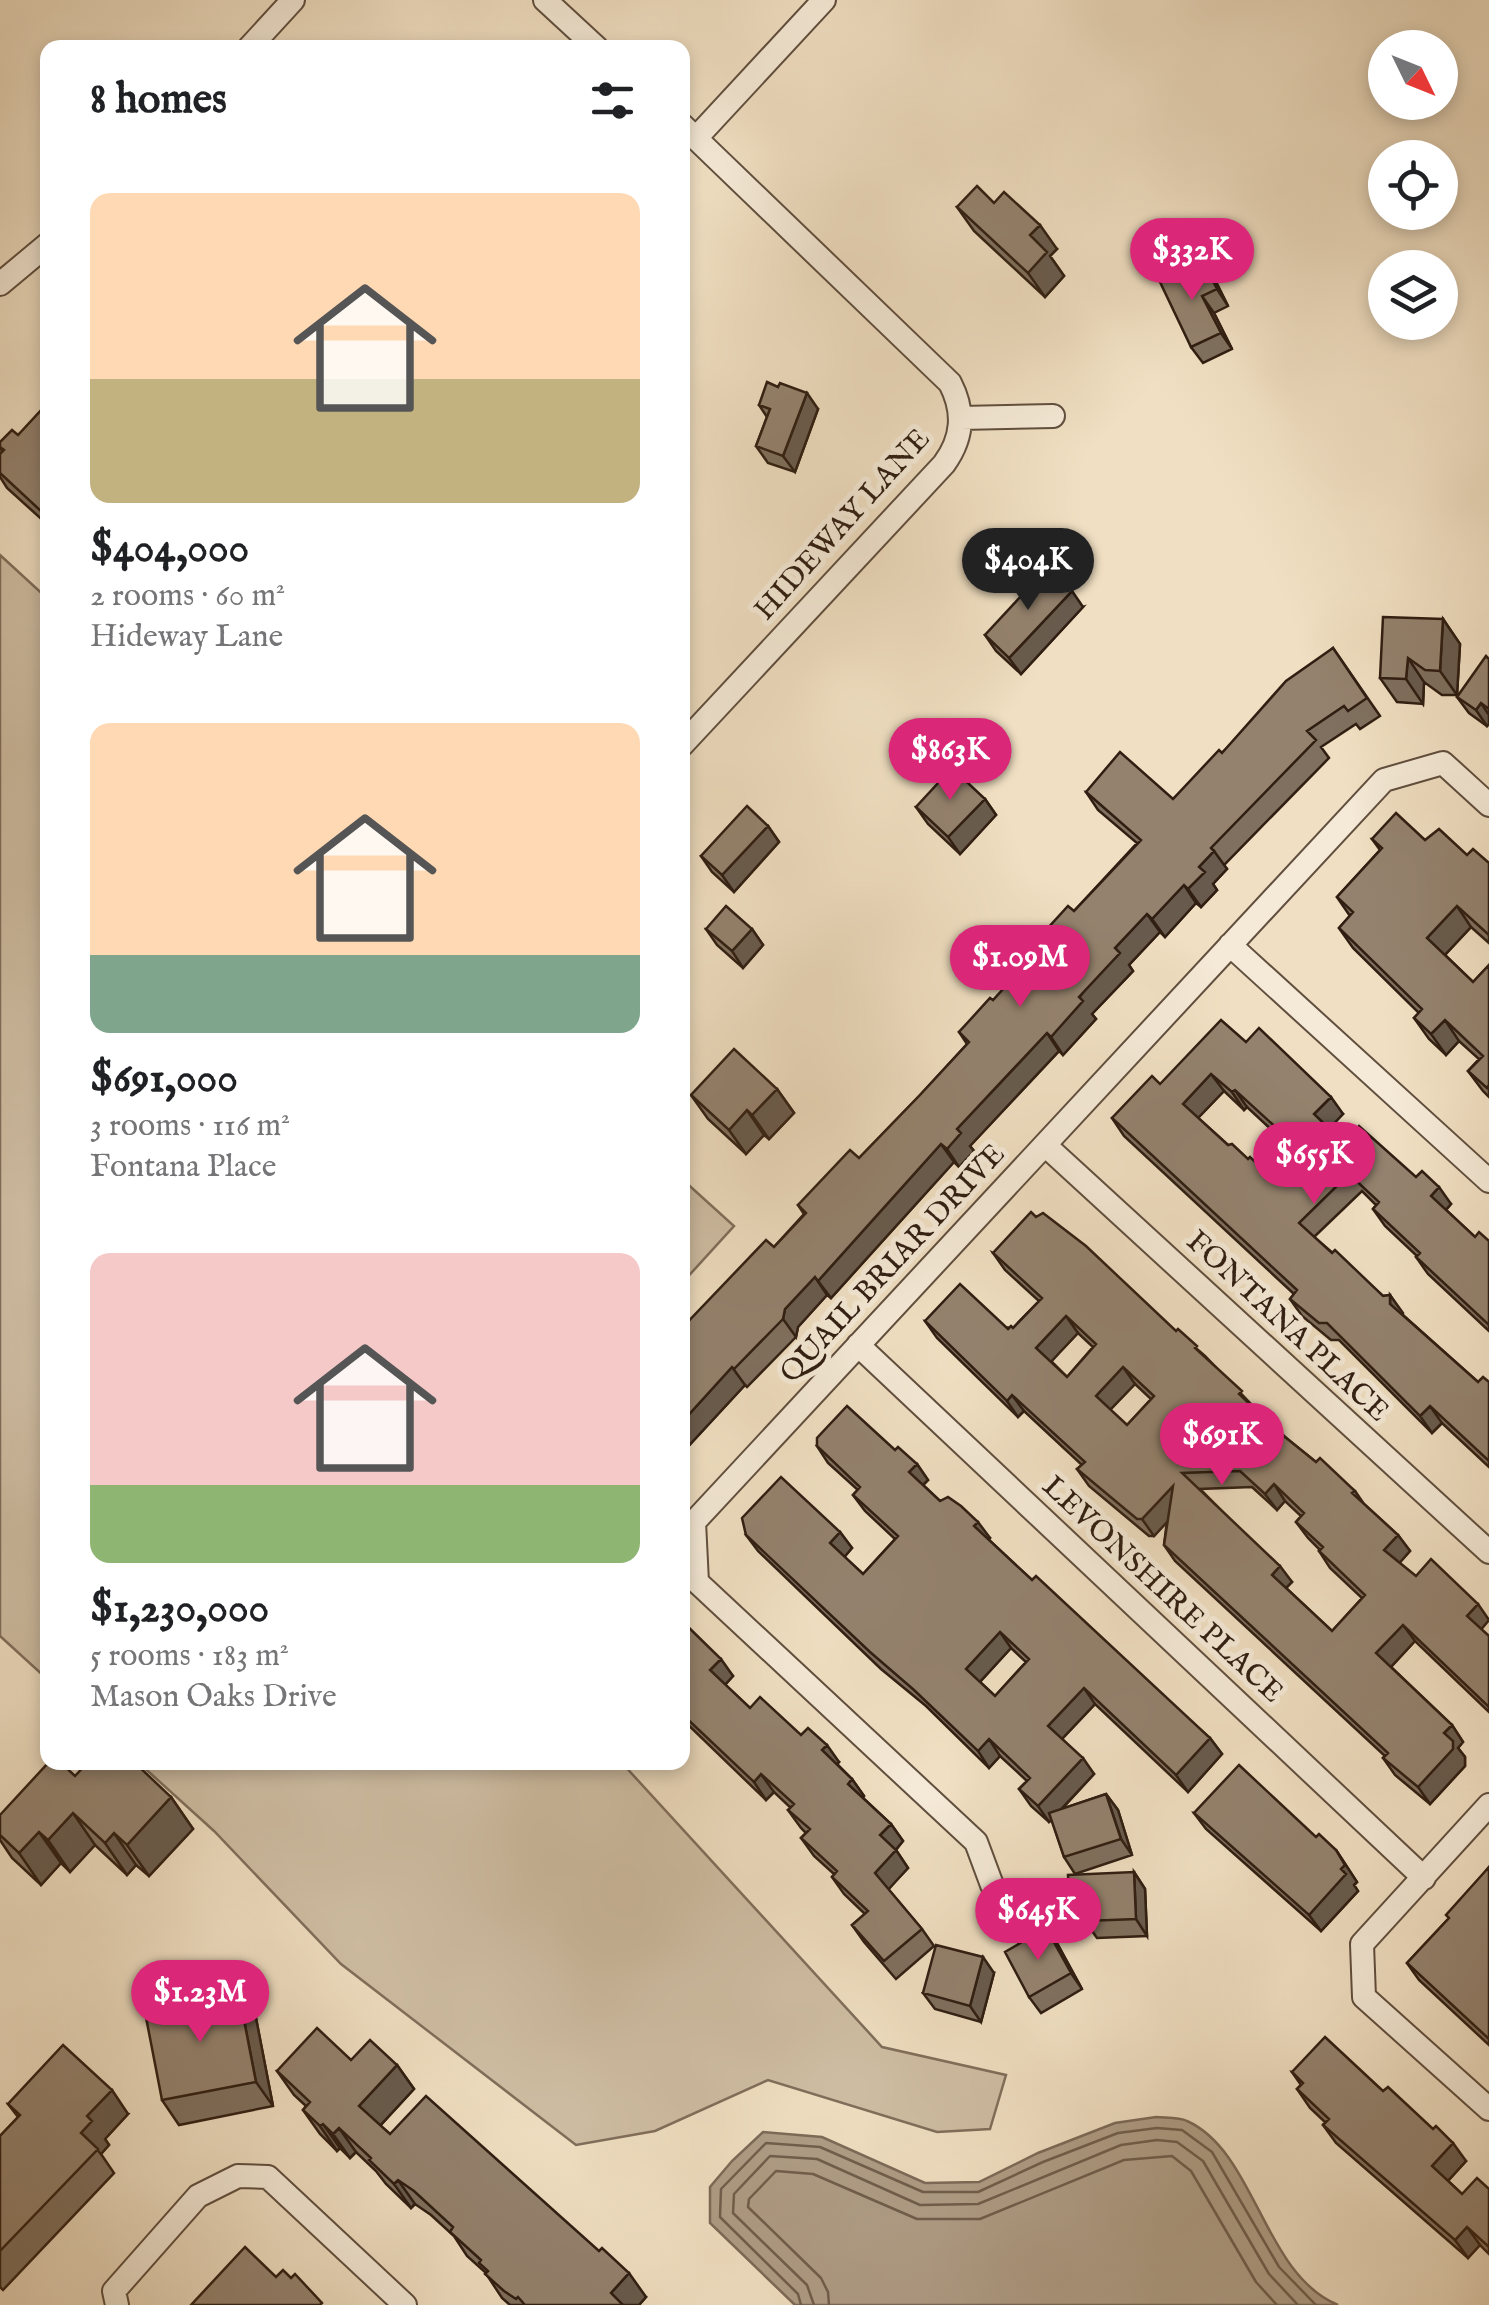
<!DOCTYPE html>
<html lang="en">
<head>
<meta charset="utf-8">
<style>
  body { margin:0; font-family:"IM FELL English",serif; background:#f6f6f6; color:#202124; height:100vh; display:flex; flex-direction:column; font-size:38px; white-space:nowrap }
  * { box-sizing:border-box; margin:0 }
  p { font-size:32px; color:#757577 }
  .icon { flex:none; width:55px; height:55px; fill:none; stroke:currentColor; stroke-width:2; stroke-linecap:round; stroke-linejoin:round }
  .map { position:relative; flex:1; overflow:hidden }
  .panel { position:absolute; left:40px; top:40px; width:650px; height:1730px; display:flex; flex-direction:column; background:#fff; border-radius:20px; box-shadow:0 5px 15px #0003 }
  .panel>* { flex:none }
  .needle { width:65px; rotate:133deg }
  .fabs { position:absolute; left:1368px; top:30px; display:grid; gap:20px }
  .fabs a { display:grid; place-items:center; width:90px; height:90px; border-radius:50%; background:#fff; box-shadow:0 5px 15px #0003; font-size:50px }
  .price { position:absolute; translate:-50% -85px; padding:0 22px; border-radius:35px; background:#db2777; color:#fff; font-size:32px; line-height:65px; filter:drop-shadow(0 2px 5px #0008) }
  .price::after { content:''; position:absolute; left:50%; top:60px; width:30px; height:22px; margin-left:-15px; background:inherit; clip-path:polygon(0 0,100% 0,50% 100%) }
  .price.current { background:#222; color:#fff }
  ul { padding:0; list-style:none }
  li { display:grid; align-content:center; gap:20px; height:530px; padding:0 50px }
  li span { display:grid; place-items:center; height:310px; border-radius:20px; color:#555 }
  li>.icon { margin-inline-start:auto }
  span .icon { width:180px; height:180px; fill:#fffc; stroke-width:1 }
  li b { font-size:42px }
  h2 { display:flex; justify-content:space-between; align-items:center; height:120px; padding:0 50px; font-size:42px }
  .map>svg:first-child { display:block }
  .green { fill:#cfbea4; stroke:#806e5b; stroke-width:2.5 }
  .water { fill:#af9d86; stroke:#7c6a58; stroke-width:2.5 }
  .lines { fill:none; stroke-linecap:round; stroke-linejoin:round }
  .shore { stroke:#705e4c; stroke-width:2.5 }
  .minor-casing { stroke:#604e3e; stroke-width:26 }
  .minor { stroke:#f5ead7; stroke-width:22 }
  .wall { fill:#7f705f; stroke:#301e12; stroke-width:2.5; fill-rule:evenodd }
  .shaded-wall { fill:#685b4d; stroke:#301e12; stroke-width:2.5 }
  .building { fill:#94826e; stroke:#301e12; stroke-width:2.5; fill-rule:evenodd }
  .labels { text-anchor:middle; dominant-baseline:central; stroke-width:10; stroke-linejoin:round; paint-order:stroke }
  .street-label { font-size:30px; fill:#301e12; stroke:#f5ead7 }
</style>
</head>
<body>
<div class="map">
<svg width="1489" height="2305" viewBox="0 0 1489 2305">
  <rect width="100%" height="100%" fill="#f0dfc2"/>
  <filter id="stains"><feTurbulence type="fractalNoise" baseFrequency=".002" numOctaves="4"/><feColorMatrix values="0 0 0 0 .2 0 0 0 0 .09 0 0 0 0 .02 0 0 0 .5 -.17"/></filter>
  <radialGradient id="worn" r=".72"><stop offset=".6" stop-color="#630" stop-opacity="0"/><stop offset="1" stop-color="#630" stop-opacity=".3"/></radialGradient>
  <!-- green -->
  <path class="green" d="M0 555 48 599 47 1679 0 1636Z
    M682 1179 734 1226 683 1282H682Z
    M139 1763H622L882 2047 1006 2075 990 2129 937 2132 768 2080 655 2131 576 2145 341 1964 214 1831Z"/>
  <!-- water -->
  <path class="water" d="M1156 2117C1166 2118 1179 2117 1187 2121 1256 2152 1263 2274 1338 2305H795L710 2223V2187L732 2161 763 2132 822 2137 925 2183 979 2182 1038 2153 1115 2123Z"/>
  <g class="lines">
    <!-- shore -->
    <path class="shore" d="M801 2305 798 2294 720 2217 721 2189 766 2143 820 2147 923 2192H978L1043 2162 1118 2133 1157 2128 1182 2130 1212 2152 1279 2267 1316 2305
      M814 2305 807 2285 733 2213 734 2194 770 2156 817 2159 920 2205 978 2204 1121 2145 1157 2140 1177 2142 1203 2161 1269 2274 1298 2305
      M829 2305 828 2292 821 2278 748 2207 749 2199 776 2171 813 2174 917 2219H980L1124 2160 1172 2156 1191 2171 1256 2282 1277 2305"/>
    <!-- minor casing -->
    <g class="minor-casing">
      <path id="minor" d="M545 0 597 48
        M249 48 293 0
        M682 125 950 383C965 412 963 438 944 464L682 745
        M697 137 824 0
        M0 284 48 244
        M961 418 1053 416
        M1230 945 1489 1181
        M1045 1145 1489 1552
        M858 1345 1424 1878
        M1489 1805 1362 1944 1364 1997 1489 2109
        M992 1885 976 1842 697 1582 694 1522 1384 780 1443 763 1489 805
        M117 2305 114 2291 198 2196 238 2176 268 2177 405 2305"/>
    </g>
    <!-- minor -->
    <use href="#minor" class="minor"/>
  </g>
  <!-- wall -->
  <path class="wall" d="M994 203 1057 249 1050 256 1064 276 1045 297 974 231 957 207Z
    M1204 264 1215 280 1228 306 1214 313 1232 349 1203 363 1191 347 1190 270Z
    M778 387 818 409 795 472 768 463 756 446 767 417 759 405Z
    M48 410V525L7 488 0 477V454L2 451 0 448V442L18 435Z
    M1083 607 1021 674 996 651 985 635Z
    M1443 619 1460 644 1457 695H1442L1424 682 1423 704 1397 702 1380 678Z
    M1333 648 1380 716 1360 729 1356 724 1321 747 1329 758 1224 865 1227 869 1213 884 1217 890 1201 907 1196 903 1165 937 1160 932 1129 965 1133 971 1092 1014 1096 1019 1063 1055 1059 1051 970 1146 974 1151 959 1167 954 1162 831 1298 827 1295 798 1327 796 1337 747 1387 745 1385 682 1453 774 1247 804 1214 798 1205 859 1158 920 1095 967 1044 959 1032 1027 969 1047 947 1074 911 1137 843 1098 810 1086 792 1173 799Z
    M1489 659V724L1487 726 1469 713 1457 697Z
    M985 799 996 815 960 854 928 824 916 807Z
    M768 826 779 842 734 892 712 872 701 856Z
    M1372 839 1425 840 1489 863V943L1471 927 1445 955 1473 982 1489 965V1097L1483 1091 1468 1071 1479 1059 1459 1041 1446 1055 1429 1039 1414 1018 1419 1013 1353 948 1339 928 1350 916 1337 897 1380 850Z
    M706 929H752L763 945 743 968 717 945Z
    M1246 1042 1343 1114 1329 1128 1344 1143 1416 1177 1451 1204 1446 1210 1475 1237 1489 1241V1331L1428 1274 1416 1257 1417 1256 1385 1226 1373 1209 1376 1205 1362 1191 1314 1237 1383 1296 1390 1295 1403 1315 1478 1382H1489V1467L1442 1423 1432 1433 1339 1340H1331L1302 1316 1290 1299 1294 1294 1124 1136 1112 1118 1160 1084ZM1224 1091 1244 1110 1247 1107 1302 1158 1278 1183 1228 1145 1198 1118Z
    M777 1089 794 1113 769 1139 764 1135 746 1154 708 1119 691 1095Z
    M993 1253 1176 1331 1205 1356 1253 1406 1285 1437 1316 1462 1355 1491 1364 1504 1398 1535 1410 1551 1399 1563 1489 1636V1712L1415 1641 1391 1667 1452 1725 1463 1742 1458 1748 1465 1757V1766L1430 1804 1395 1775 1383 1758 1385 1756 1175 1561 1164 1545 1167 1521 1154 1536H1149L1089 1486 1077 1469 1082 1465 1024 1411 1018 1417 937 1338 925 1321 1013 1328 1039 1301 1005 1270ZM1078 1333 1093 1347 1067 1377 1051 1361ZM1135 1384 1151 1399 1127 1425 1110 1410ZM1252 1487 1277 1510 1285 1501 1301 1516 1296 1522 1308 1538 1320 1550 1319 1551 1330 1568 1362 1598 1332 1631 1286 1588 1292 1582 1200 1489Z
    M817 1446 895 1450 917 1464 928 1480 923 1485 940 1501 990 1538 989 1540 1032 1580 1210 1738 1222 1754 1188 1792 1095 1704 1062 1739 1094 1774 1062 1809 1106 1794 1118 1810 1132 1855 1075 1874 1064 1857 1052 1820 1049 1822 1031 1806 1019 1789 1027 1781 1000 1756 989 1768 926 1706 881 1669 758 1551 746 1535 840 1532 852 1548 844 1557 863 1574 895 1539 865 1511 853 1495 858 1490 828 1463ZM1011 1648 1026 1662 995 1696 980 1682Z
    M682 1621 733 1676 725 1685 750 1708 801 1735 839 1762 837 1764 852 1779 864 1796 863 1798 891 1824 903 1841 896 1850 908 1868 888 1889 922 1929 934 1946 896 1979 864 1942 852 1925 865 1914 844 1894 832 1877 834 1874 814 1856 801 1838 806 1833 801 1828 788 1810 791 1808 774 1792 766 1800 682 1719Z
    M75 1776 171 1797 193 1829 149 1876 136 1865 127 1875 95 1845 70 1872 61 1863 41 1885 12 1858 0 1840V1815Z
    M1194 1813 1316 1837 1336 1850 1357 1882 1354 1885 1358 1891 1321 1931 1206 1829Z
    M1489 1867V2045L1419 1980 1407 1963 1449 1918Z
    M1134 1872 1145 1889 1147 1936 1097 1938 1085 1921V1916L1080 1917 1069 1900Z
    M1058 1945 1082 1989 1041 2013 1029 1997Z
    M994 1973 981 2022 935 2009 923 1993Z
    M238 1989 255 2013 273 2106 179 2125 162 2100Z
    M351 2060 397 2065 414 2089 380 2126 390 2134 646 2297 639 2305H510L502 2298 485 2272 467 2256 454 2236 431 2215 415 2204 411 2208 386 2184 376 2171 356 2152 350 2158 340 2148 337 2151 320 2134 303 2110 306 2106 294 2095 277 2071Z
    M1292 2072 1383 2091 1466 2161 1448 2181 1462 2194 1489 2189V2254L1480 2245 1468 2258 1336 2143 1323 2125 1325 2122 1310 2108 1297 2089 1301 2085Z
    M8 2104 128 2114 105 2139 109 2145 101 2154 114 2173 3 2290 0 2287V2136L18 2117Z"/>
  <!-- shaded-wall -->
  <path class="shaded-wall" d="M1040 225 1057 249 1050 256 1064 276 1045 297 1028 273 1030 235Z
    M1204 264 1215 280 1228 306 1217 289Z
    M1202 296 1214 313 1232 349 1221 333Z
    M807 393 818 409 795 472 783 456Z
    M48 506V520L42 512Z
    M1072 591 1083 607 1021 674 1009 658Z
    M1443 619 1460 644 1457 695 1440 671Z
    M1408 658 1424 682 1423 704 1406 679Z
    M1481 703 1489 715V724L1487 726 1476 710Z
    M985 799 996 815 960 854 948 837Z
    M768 826 779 842 734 892 722 875Z
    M1214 851 1227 869 1213 884 1217 890 1201 907 1188 889 1199 867Z
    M1184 885 1196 903 1165 937 1152 919Z
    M1457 906 1471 927 1441 959 1427 938Z
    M1147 914 1160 932 1129 965 1133 971 1092 1014 1096 1019 1063 1055 1051 1037 1115 948Z
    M752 929 763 945 743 968 732 951Z
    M1445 1020 1459 1041 1446 1055 1431 1034Z
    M1047 1033 1059 1051 970 1146 974 1151 959 1167 947 1149 957 1129Z
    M1211 1074 1224 1091 1195 1121 1183 1104Z
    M777 1089 794 1113 769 1139 752 1115Z
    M1235 1090 1247 1107 1244 1110 1232 1092Z
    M1331 1097 1343 1114 1326 1132 1314 1114Z
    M747 1110 764 1135 746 1154 729 1130Z
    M941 1144 954 1162 831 1298 818 1281Z
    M1439 1187 1451 1204 1443 1213 1431 1196Z
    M815 1277 827 1295 798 1327 796 1337 783 1319 785 1309Z
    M1390 1295 1403 1313 1402 1321 1390 1304Z
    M1066 1316 1078 1333 1048 1365 1036 1348Z
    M732 1367 745 1385 682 1453V1422Z
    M1123 1367 1135 1384 1107 1413 1096 1396Z
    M1012 1395 1024 1411 1018 1417 1007 1401Z
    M1430 1406 1442 1423 1432 1433 1420 1416Z
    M917 1464 928 1480 920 1488 909 1472Z
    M1274 1484 1285 1501 1277 1510 1265 1494Z
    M1173 1486 1185 1503 1154 1536 1142 1519Z
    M978 1522 990 1538 986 1543 974 1526Z
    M840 1532 852 1548 842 1560 830 1543Z
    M1398 1535 1410 1551 1396 1567 1384 1550Z
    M1280 1566 1292 1582 1283 1591 1272 1575Z
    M1478 1604 1489 1620 1479 1632 1467 1616Z
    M1403 1625 1415 1641 1388 1670 1376 1653Z
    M1000 1632 1011 1648 977 1685 966 1669Z
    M721 1659 733 1676 722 1688 710 1670Z
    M1084 1688 1095 1704 1059 1742 1048 1726Z
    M1452 1725 1463 1742 1458 1748 1465 1757V1766L1430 1804 1418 1787 1444 1733Z
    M1210 1738 1222 1754 1188 1792 1176 1775Z
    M989 1739 1000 1756 989 1768 978 1751Z
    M827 1745 839 1762 834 1768 822 1750Z
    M1083 1758 1094 1774 1049 1822 1038 1806Z
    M761 1774 774 1792 766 1800 754 1782Z
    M852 1779 864 1796 860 1801 848 1784Z
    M1106 1794 1118 1810 1132 1855 1121 1839Z
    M171 1797 193 1829 149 1876 127 1845Z
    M73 1813 95 1845 70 1872 48 1840Z
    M891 1824 903 1841 893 1853 880 1835Z
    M39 1832 61 1863 41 1885 19 1853Z
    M114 1833 136 1865 127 1875 105 1843Z
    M896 1850 908 1868 887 1891 875 1873Z
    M1336 1850 1357 1882 1354 1885 1358 1891 1321 1931 1309 1915 1341 1869Z
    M1134 1872 1145 1889 1147 1936 1136 1919Z
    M1046 1928 1058 1945 1082 1989 1071 1973Z
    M983 1957 994 1973 981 2022 970 2006Z
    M238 1989 255 2013 273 2106 256 2082Z
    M397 2065 414 2089 376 2130 359 2106Z
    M112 2090 128 2114 105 2139 109 2145 101 2154 81 2133 87 2116Z
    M323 2124 340 2148 337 2151 320 2126Z
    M339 2128 356 2152 350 2158 333 2134Z
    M1453 2143 1466 2161 1445 2184 1432 2166Z
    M398 2180 415 2204 411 2208 394 2184Z
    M1467 2227 1480 2245 1468 2258 1455 2240Z
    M629 2273 646 2297 639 2305H619L611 2293Z"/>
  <!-- building -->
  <path class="building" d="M977 186 994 203 1004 192 1040 225 1030 235 1047 252 1028 273 957 207Z
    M1204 264 1217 289 1202 296 1221 333 1191 347 1160 282 1189 268 1190 270Z
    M767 382 778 387 780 383 807 393 783 456 756 446 770 409 759 405Z
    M44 407 48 410V506L42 512 0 473V454L4 450 0 447V442L12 430 18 435Z
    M1047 568 1072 591 1009 658 985 635Z
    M1383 617 1443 619 1440 671 1425 670 1408 658 1406 679 1380 678Z
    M1333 648 1367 698 1348 711 1344 706 1307 731 1316 740 1211 848 1214 851 1199 867 1205 872 1188 889 1184 885 1152 919 1147 914 1115 948 1120 953 1079 997 1083 1001 1051 1037 1047 1033 957 1129 961 1133 947 1149 941 1144 818 1281 815 1277 785 1309 783 1319 734 1369 732 1367 682 1422V1328L766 1240 774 1247 806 1213 798 1205 850 1150 859 1158 920 1095 969 1042 959 1032 990 998 993 1000 1024 966 1027 969 1047 947V929L1068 906 1074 911 1141 840 1086 792 1120 752 1173 799 1219 750 1222 753 1286 681Z
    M1486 656 1489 659V709L1481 703 1476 710 1457 697Z
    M952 768 985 799 948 837 916 807Z
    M747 806 768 826 722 875 701 856Z
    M1396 813 1425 840 1439 829 1467 855 1473 849 1489 863V935L1457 906 1427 938 1473 982 1489 965V1085L1487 1088 1468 1071 1483 1056 1445 1020 1431 1034 1414 1018 1422 1009 1339 928 1353 912 1337 897 1382 848 1372 839Z
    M726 906 752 929 732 951 706 929Z
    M1221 1020 1246 1042 1259 1028 1331 1097 1314 1114 1344 1143 1359 1126 1416 1177 1422 1171 1439 1187 1431 1196 1475 1237 1479 1232 1489 1241V1325L1416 1257 1420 1253 1373 1209 1379 1202 1349 1174 1299 1223 1332 1253 1335 1250 1383 1296 1390 1295V1304L1478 1382 1483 1377 1489 1382V1461L1430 1406 1420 1416 1327 1323H1319L1290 1299 1297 1290 1112 1118 1152 1076 1160 1084ZM1211 1074 1232 1092 1235 1090 1305 1154 1278 1183 1250 1157 1248 1159 1232 1144 1228 1145 1183 1104Z
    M734 1049 777 1089 752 1115 747 1110 729 1130 691 1095Z
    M1031 1212 1036 1217 1043 1213 1086 1246 1176 1331 1178 1329 1197 1346 1195 1348 1242 1391 1239 1394 1285 1437 1316 1462 1320 1458 1355 1491 1352 1493 1398 1535 1384 1550 1416 1576 1431 1559 1478 1604 1467 1616 1489 1636V1707L1403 1625 1376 1653 1452 1725 1444 1733 1453 1741V1749L1418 1787 1383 1758 1388 1753 1164 1545 1173 1486 1142 1519H1137L1077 1469 1085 1462 1012 1395 1007 1401 925 1321 960 1284 1008 1329 1011 1326 1013 1328 1042 1298 993 1253ZM1066 1316 1096 1344 1067 1377 1036 1348ZM1123 1367 1154 1396 1127 1425 1096 1396ZM1240 1471 1265 1494 1274 1484 1304 1513 1296 1522 1323 1547 1319 1551 1365 1595 1332 1631 1272 1575 1280 1566 1182 1473Z
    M847 1406 895 1450 898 1447 917 1464 909 1472 940 1501 948 1497 961 1506 978 1522 974 1526 1032 1580 1036 1576 1210 1738 1176 1775 1084 1688 1048 1726 1083 1758 1038 1806 1019 1789 1030 1778 989 1739 978 1751 914 1690 870 1652 746 1535 742 1518 781 1477 840 1532 830 1543 863 1574 898 1536 853 1495 860 1487 817 1446V1438ZM1000 1632 1029 1659 995 1696 966 1669Z
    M682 1621 721 1659 710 1670 750 1708 760 1697 801 1735 808 1728 827 1745 822 1750 852 1779 848 1784 891 1824 880 1835 896 1850 875 1873 922 1929 884 1961 852 1925 868 1911 832 1877 837 1871 801 1838 810 1829 788 1810 794 1804 761 1774 754 1782 682 1714Z
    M49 1762H60L75 1776 88 1762H134L171 1797 127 1845 114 1833 105 1843 73 1813 48 1840 39 1832 19 1853 0 1835V1815Z
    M1239 1765 1316 1837 1319 1834 1336 1850 1345 1865 1341 1869 1346 1874 1309 1915 1194 1813Z
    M1106 1794 1121 1839 1064 1857 1049 1813Z
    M1489 1867V2039L1407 1963 1449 1918 1446 1915Z
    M1134 1872 1136 1919 1085 1921 1084 1900H1069L1068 1875Z
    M1046 1928 1071 1973 1029 1997 1005 1952Z
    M936 1945 983 1957 970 2006 923 1993Z
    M238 1989 256 2082 162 2100 144 2007Z
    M317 2028 351 2060 370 2040 397 2065 359 2106 390 2134 426 2096 599 2251 602 2248 629 2273 611 2293 623 2305H525L518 2297 516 2299 504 2291 485 2274 488 2271 479 2263 481 2260 450 2232 453 2227 414 2191 398 2180 394 2184 369 2160 371 2158 339 2128 333 2134 323 2124 320 2126 303 2110 310 2102 277 2071Z
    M1325 2037 1383 2091 1388 2087 1433 2129 1436 2126 1453 2143 1432 2166 1462 2194 1477 2178 1489 2189V2247L1467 2227 1455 2240 1323 2125 1329 2119 1297 2089 1303 2083 1292 2072Z
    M63 2045 112 2090 87 2116 92 2121 81 2133 98 2149 0 2251V2136L20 2115 8 2104Z
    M245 2247 276 2277 283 2270 291 2278 295 2274 322 2303 320 2305H191Z"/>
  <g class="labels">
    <!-- street labels -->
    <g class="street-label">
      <text transform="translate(843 525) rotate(-48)">HIDEWAY LANE</text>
      <text transform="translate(893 1264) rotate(-47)">QUAIL BRIAR DRIVE</text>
      <text transform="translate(1287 1327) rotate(43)">FONTANA PLACE</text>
      <text transform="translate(1162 1590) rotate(43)">LEVONSHIRE PLACE</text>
    </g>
  </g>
  <rect width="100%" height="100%" filter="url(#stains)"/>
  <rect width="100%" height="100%" fill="url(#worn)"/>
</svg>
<div class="fabs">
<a><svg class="needle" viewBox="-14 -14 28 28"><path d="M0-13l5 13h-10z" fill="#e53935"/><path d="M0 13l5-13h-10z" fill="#757577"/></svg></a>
<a><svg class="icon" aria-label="locate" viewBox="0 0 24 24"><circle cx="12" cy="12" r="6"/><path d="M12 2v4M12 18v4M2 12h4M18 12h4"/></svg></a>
<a><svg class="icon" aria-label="layers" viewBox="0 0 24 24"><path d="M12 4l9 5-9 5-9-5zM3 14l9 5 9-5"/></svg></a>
</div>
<b class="price" style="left:1192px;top:303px">$332K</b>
<b class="price current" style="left:1028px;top:613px">$404K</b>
<b class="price" style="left:950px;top:803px">$863K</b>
<b class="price" style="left:1020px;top:1010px">$1.09M</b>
<b class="price" style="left:1314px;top:1207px">$655K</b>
<b class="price" style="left:1222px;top:1488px">$691K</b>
<b class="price" style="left:1038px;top:1963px">$645K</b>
<b class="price" style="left:200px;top:2045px">$1.23M</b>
<section class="panel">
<h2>8 homes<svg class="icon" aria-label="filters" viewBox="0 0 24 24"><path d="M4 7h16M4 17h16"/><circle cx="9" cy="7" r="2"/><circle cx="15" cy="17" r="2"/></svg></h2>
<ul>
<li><span style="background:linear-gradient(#ffd9b3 60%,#c2b280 0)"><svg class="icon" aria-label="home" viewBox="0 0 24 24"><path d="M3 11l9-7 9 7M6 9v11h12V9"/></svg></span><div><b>$404,000</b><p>2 rooms · 60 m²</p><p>Hideway Lane</p></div></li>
<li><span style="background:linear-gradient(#ffd9b3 75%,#7fa58c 0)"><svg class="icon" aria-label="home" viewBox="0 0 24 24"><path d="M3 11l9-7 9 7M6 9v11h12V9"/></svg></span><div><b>$691,000</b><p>3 rooms · 116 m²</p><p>Fontana Place</p></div></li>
<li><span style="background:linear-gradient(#f6c9c9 75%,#8fb573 0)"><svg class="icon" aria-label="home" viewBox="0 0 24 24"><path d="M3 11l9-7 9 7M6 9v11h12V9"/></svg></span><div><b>$1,230,000</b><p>5 rooms · 183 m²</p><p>Mason Oaks Drive</p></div></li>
</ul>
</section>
</div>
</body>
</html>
